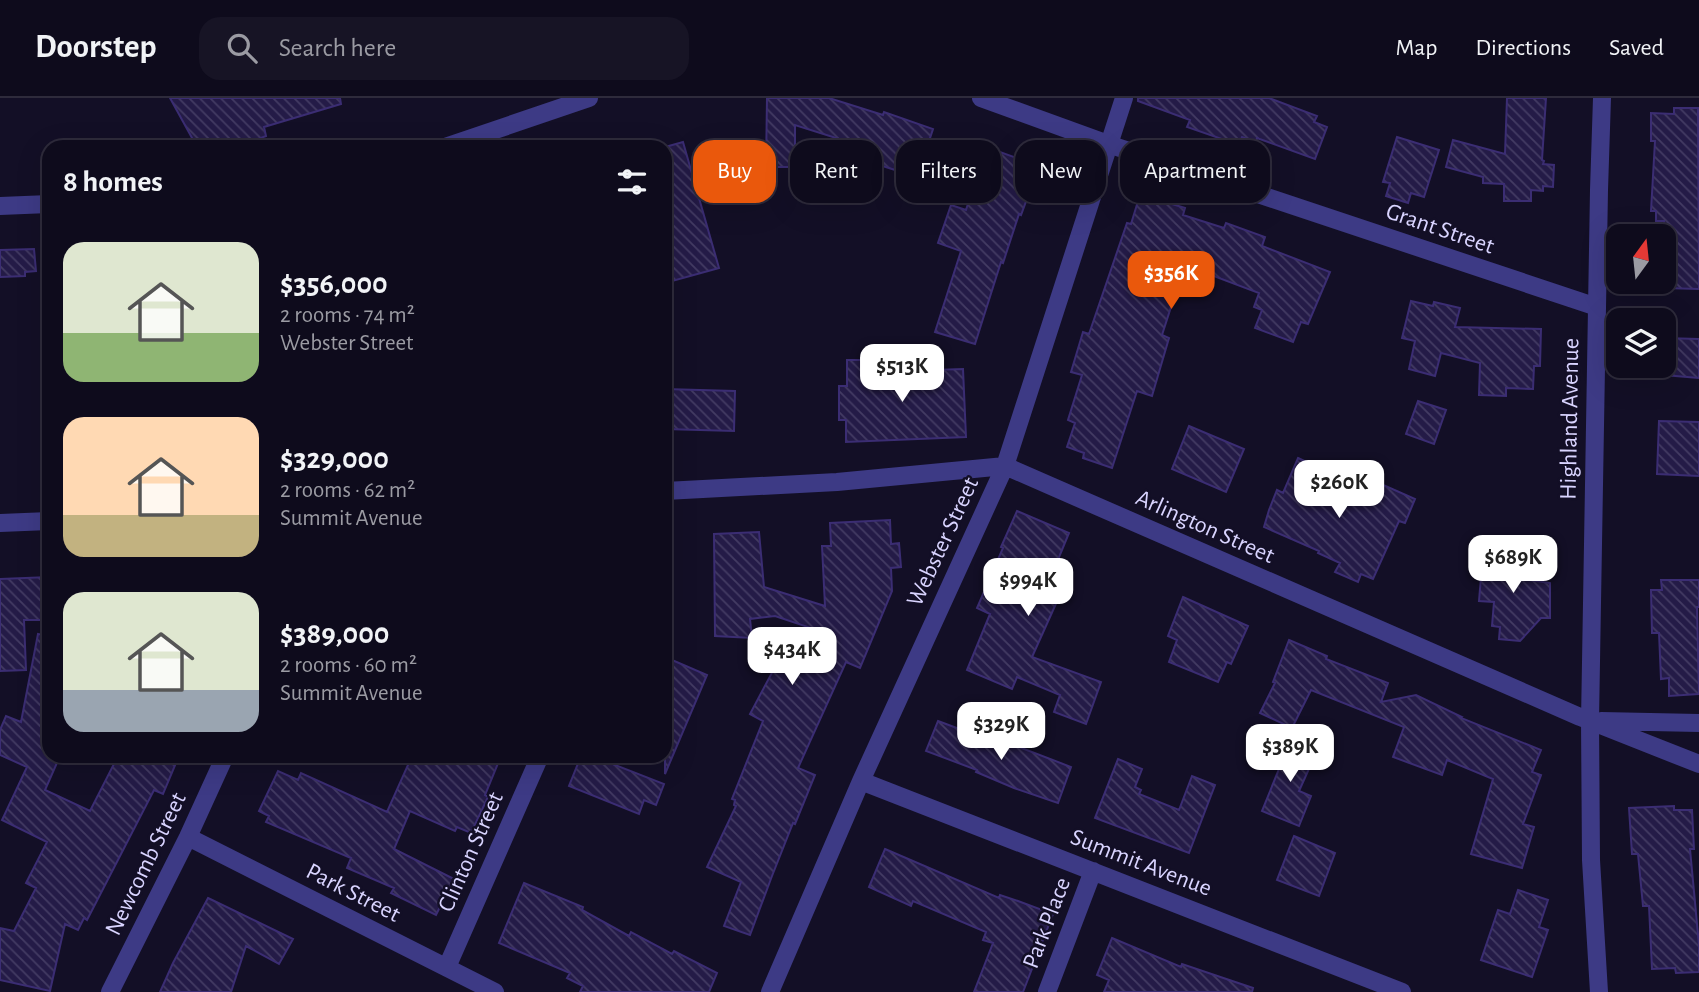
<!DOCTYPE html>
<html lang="en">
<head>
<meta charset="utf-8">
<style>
  body { margin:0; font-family:"Alegreya Sans",sans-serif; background:#171425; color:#f1f3f6; height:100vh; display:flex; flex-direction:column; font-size:26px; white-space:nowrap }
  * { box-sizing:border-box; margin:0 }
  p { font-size:23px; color:#9b9ba3 }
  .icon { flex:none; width:38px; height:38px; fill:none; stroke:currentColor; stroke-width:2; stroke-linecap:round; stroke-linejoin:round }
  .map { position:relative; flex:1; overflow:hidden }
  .sheet { position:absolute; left:42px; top:42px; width:630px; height:623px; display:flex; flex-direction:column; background:#0e0b1c; border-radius:21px; box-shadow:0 7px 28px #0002,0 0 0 2px #2e2b3b }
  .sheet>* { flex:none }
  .top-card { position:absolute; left:693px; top:42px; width:665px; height:63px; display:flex; gap:14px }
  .needle { width:46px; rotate:15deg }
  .fabs { position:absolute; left:1606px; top:126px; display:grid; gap:14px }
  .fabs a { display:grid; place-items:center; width:70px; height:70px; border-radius:14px; background:#0e0b1c; box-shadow:0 7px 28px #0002,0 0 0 2px #2e2b3b; font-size:35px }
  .price { position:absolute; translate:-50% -60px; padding:0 16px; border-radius:14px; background:#fff; color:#222; font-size:23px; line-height:46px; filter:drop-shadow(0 2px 4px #0008) }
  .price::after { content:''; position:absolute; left:50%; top:42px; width:21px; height:16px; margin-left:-10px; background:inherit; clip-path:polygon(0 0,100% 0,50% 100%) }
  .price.active { background:#ea580c; color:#fff }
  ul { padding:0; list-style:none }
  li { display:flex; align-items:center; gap:21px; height:175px; padding:0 21px }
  li span { display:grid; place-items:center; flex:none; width:196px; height:140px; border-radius:21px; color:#555 }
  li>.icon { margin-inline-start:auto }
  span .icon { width:84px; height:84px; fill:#fffc; stroke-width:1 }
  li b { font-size:30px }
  h2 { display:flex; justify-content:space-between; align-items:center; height:84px; padding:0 21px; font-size:30px }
  .pill { padding:0 24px; border-radius:21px; background:#0e0b1c; box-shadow:0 7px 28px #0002,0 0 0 2px #2e2b3b; font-size:24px; line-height:63px }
  .pill.active { background:#ea580c; color:#fff }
  header { display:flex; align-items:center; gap:42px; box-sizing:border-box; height:98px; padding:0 35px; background:#0e0b1c; border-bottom:2px solid #2e2b3b }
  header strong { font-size:33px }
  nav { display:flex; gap:38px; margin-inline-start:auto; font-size:24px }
  .search { width:490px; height:63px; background:#171425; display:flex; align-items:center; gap:18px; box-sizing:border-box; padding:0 24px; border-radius:21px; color:#9b9ba3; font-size:26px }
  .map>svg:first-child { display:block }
  .building { fill:url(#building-back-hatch); stroke:#3b2d73; stroke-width:2 }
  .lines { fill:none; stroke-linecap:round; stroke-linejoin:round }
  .street { stroke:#3d3a85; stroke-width:18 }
  .labels { text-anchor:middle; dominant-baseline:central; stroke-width:5; stroke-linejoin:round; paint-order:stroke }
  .street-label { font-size:24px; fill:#d9d4ff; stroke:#130f26 }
</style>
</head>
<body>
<header>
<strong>Doorstep</strong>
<div class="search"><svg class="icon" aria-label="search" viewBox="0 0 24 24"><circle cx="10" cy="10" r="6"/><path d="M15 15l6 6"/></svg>Search here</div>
<nav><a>Map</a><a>Directions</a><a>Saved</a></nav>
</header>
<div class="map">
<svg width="1699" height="894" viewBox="0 0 1699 894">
  <defs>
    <pattern id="building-back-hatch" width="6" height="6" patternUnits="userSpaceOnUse" patternTransform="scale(1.75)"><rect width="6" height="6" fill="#241b47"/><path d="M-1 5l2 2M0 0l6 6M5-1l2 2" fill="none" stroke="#433b63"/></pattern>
  </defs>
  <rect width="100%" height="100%" fill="#130f26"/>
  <!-- building -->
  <path class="building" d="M170 0H340L341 6 264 29 266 38 237 49H197Z
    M767 0H829L883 17 884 14 933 31 917 79 867 63 871 51 795 27V69H766Z
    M1138 0H1269L1317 18 1314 24 1327 29 1315 61 1257 40 1256 44 1242 39 1239 47 1187 29 1190 22 1138 3Z
    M1507 0H1546L1542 62 1544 63 1543 66 1554 67 1553 89 1543 88V93L1531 92V103H1504V86L1483 85V79L1446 69 1453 42 1505 56Z
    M1674 10H1698L1699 191 1664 190V123H1656V113H1651L1655 43H1651V15L1674 16Z
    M1397 39 1439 52 1424 99 1411 95 1408 105 1386 98 1390 85 1383 84Z
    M683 44 719 170 665 185V49Z
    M986 49 1039 68 1021 117 1019 116 1003 165 1001 164 975 246 935 234 961 153 938 145 951 107 966 112Z
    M1139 100 1157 106 1159 102 1185 110 1183 117 1224 130 1226 125 1265 139 1262 148 1330 174 1308 226 1301 224 1293 244 1255 230 1262 212 1254 209 1259 195 1190 169 1187 180 1181 178 1162 237 1169 240 1152 298 1137 293 1112 370 1083 360 1084 355 1067 349 1075 325 1068 322 1082 277 1071 274 1083 234 1089 236 1127 125 1131 126Z
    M34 151 36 173 25 174V178L0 179V152Z
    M1411 203 1433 208 1434 204 1460 210 1455 229 1541 231 1540 268H1534L1533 291 1506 290V298L1479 297 1480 265 1441 255 1435 278 1409 271 1415 243 1402 240Z
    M1664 240 1699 241V280L1664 277Z
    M847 262H870V274L963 271 966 339 846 344V322H839V288H847Z
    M665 291 735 293 734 333 665 331Z
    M1418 303 1446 312 1434 346 1406 336Z
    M1659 323 1699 324V378L1657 376Z
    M1189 328 1244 351 1226 394 1172 371Z
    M1298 360 1326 373 1320 387 1360 404 1370 381 1415 401 1405 425 1399 423 1373 481 1361 476 1358 484 1335 474 1340 465 1318 455 1319 453 1264 429 1269 412 1277 392 1283 395Z
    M1017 413 1069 435 1045 493 1059 499 1032 559 1101 584 1086 626 1054 614 1060 597 1017 579 1012 591 967 572 990 516 977 510 1003 450 1001 449Z
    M890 422 891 446 899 445 901 469 891 470 892 493 860 570 846 564 798 670 815 677 795 726 793 725 772 778 750 837 724 828 741 784 707 769 736 708 734 707 735 702 732 701 763 623 750 616 775 569 797 579 817 532 775 518 750 521 752 540 715 538 714 436 759 434 764 489 825 508 822 448H831L830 425Z
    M1483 454 1524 458 1523 481 1550 485V520H1541L1520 543 1499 541 1500 529 1492 528 1494 504 1479 503Z
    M49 479V522H24L26 572 0 573V481Z
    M1661 482H1699V509H1697L1699 596 1669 598V580L1661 581 1659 535H1652L1651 492H1662Z
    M1183 499 1248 528 1231 566 1227 564 1218 584 1169 564 1177 542 1168 538Z
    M38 536 49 538V658H60L45 692 90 713 118 658H161L176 665 163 696 154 692 87 822 84 820 78 832 65 826 50 893 0 882V830L14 833 36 790 26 785 47 744 2 722 27 669 0 657V632L6 618 21 624Z
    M1289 542 1327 558 1326 561 1388 585 1381 604 1416 597 1462 619 1461 620 1541 652 1532 674 1541 677 1523 726 1534 729 1522 770 1471 756 1493 681 1447 662 1442 677 1393 659 1404 629 1311 592 1292 630 1260 615 1275 585 1273 584Z
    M665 559 707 577 665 676Z
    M938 623 1005 648 1006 644 1071 669 1058 705 1014 690 976 674 977 672 926 653Z
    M1288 641 1317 653 1299 693 1311 698 1299 728 1262 713 1279 671 1275 669Z
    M412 658H501L485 697 488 699 471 735 457 729 455 733 410 713 394 751 454 781 436 817 391 795 394 790 347 770 351 760 266 724 269 718 259 713 278 673 298 682 301 675 387 714Z
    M581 658H592L664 686 656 707 644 702 639 716 569 688Z
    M1118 661 1142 671 1135 689 1141 692 1139 696 1179 712 1192 678 1215 687 1189 755 1095 720Z
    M1674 708V712H1692L1694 751H1690L1699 847V874L1676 875 1675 870 1652 871 1649 808H1643L1638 756H1632L1629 710Z
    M1294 738 1335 755 1319 798 1277 782Z
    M885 751 999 800 1000 797 1018 803 1053 816 1023 894H974L993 845 983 842 986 834 913 803 911 808 869 789Z
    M524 785 583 809 582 812 629 838 631 834 672 856 674 853 717 875 709 894H580L583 888 567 880 570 875 499 845Z
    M1518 792 1548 802 1539 829 1548 832 1532 879 1481 862 1498 812 1510 816Z
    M208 800 293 841 279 866 246 848 231 894H160L173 865Z
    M1112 840 1181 869 1182 866 1253 890 1252 894H1104L1109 882 1097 877Z"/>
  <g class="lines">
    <!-- street -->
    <path class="street" d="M981 0 1108 46 1597 209
      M445 49 589 0
      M0 108 49 106
      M665 393 837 384 1005 368 1580 619 1699 666
      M0 425 49 423
      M1601 623 1699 625
      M861 683 1402 894
      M188 739 495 894
      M447 869 540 658
      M110 894 188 739 225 658
      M770 894 861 683 1005 368 1124 0
      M1047 894 1093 773
      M1599 894 1591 762 1590 623 1599 92 1602 0"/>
  </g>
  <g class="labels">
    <!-- street labels -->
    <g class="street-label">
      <text transform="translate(1440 131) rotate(19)">Grant Street</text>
      <text transform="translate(1570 321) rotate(-89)">Highland Avenue</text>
      <text transform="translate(1205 429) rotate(24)">Arlington Street</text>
      <text transform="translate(943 444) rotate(-65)">Webster Street</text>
      <text transform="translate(471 754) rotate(-66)">Clinton Street</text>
      <text transform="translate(1141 765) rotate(21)">Summit Avenue</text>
      <text transform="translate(146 766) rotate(-64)">Newcomb Street</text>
      <text transform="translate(353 795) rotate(27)">Park Street</text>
      <text transform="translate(1047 825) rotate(-69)">Park Place</text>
    </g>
  </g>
</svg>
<div class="fabs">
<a><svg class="needle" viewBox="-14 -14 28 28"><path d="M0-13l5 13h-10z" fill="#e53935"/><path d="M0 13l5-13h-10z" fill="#9b9ba3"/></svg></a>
<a><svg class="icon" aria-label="layers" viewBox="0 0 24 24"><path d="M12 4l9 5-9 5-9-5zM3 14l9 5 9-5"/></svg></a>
</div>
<b class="price active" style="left:1171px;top:213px">$356K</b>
<b class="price" style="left:902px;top:306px">$513K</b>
<b class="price" style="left:1339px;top:422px">$260K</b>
<b class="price" style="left:1513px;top:497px">$689K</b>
<b class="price" style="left:1028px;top:520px">$994K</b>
<b class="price" style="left:792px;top:589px">$434K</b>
<b class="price" style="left:1001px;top:664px">$329K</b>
<b class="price" style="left:1290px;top:686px">$389K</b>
<div class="top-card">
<a class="pill active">Buy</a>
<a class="pill">Rent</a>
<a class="pill">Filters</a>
<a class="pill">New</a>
<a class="pill">Apartment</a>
</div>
<section class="sheet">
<h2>8 homes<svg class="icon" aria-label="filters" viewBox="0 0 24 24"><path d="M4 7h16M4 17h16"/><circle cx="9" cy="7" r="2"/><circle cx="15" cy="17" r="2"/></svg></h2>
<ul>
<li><span style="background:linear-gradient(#dfe7d0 65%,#8fb573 0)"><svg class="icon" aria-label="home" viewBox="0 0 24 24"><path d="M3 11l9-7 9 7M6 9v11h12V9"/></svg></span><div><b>$356,000</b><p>2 rooms · 74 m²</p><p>Webster Street</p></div></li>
<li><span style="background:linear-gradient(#ffd9b3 70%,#c2b280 0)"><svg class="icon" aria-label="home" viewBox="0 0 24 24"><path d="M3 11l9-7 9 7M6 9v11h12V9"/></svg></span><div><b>$329,000</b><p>2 rooms · 62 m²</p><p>Summit Avenue</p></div></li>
<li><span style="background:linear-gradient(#dfe7d0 70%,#9aa5b1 0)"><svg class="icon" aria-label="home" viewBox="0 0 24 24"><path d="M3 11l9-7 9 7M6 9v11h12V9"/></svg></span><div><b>$389,000</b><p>2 rooms · 60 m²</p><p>Summit Avenue</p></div></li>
</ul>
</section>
</div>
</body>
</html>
